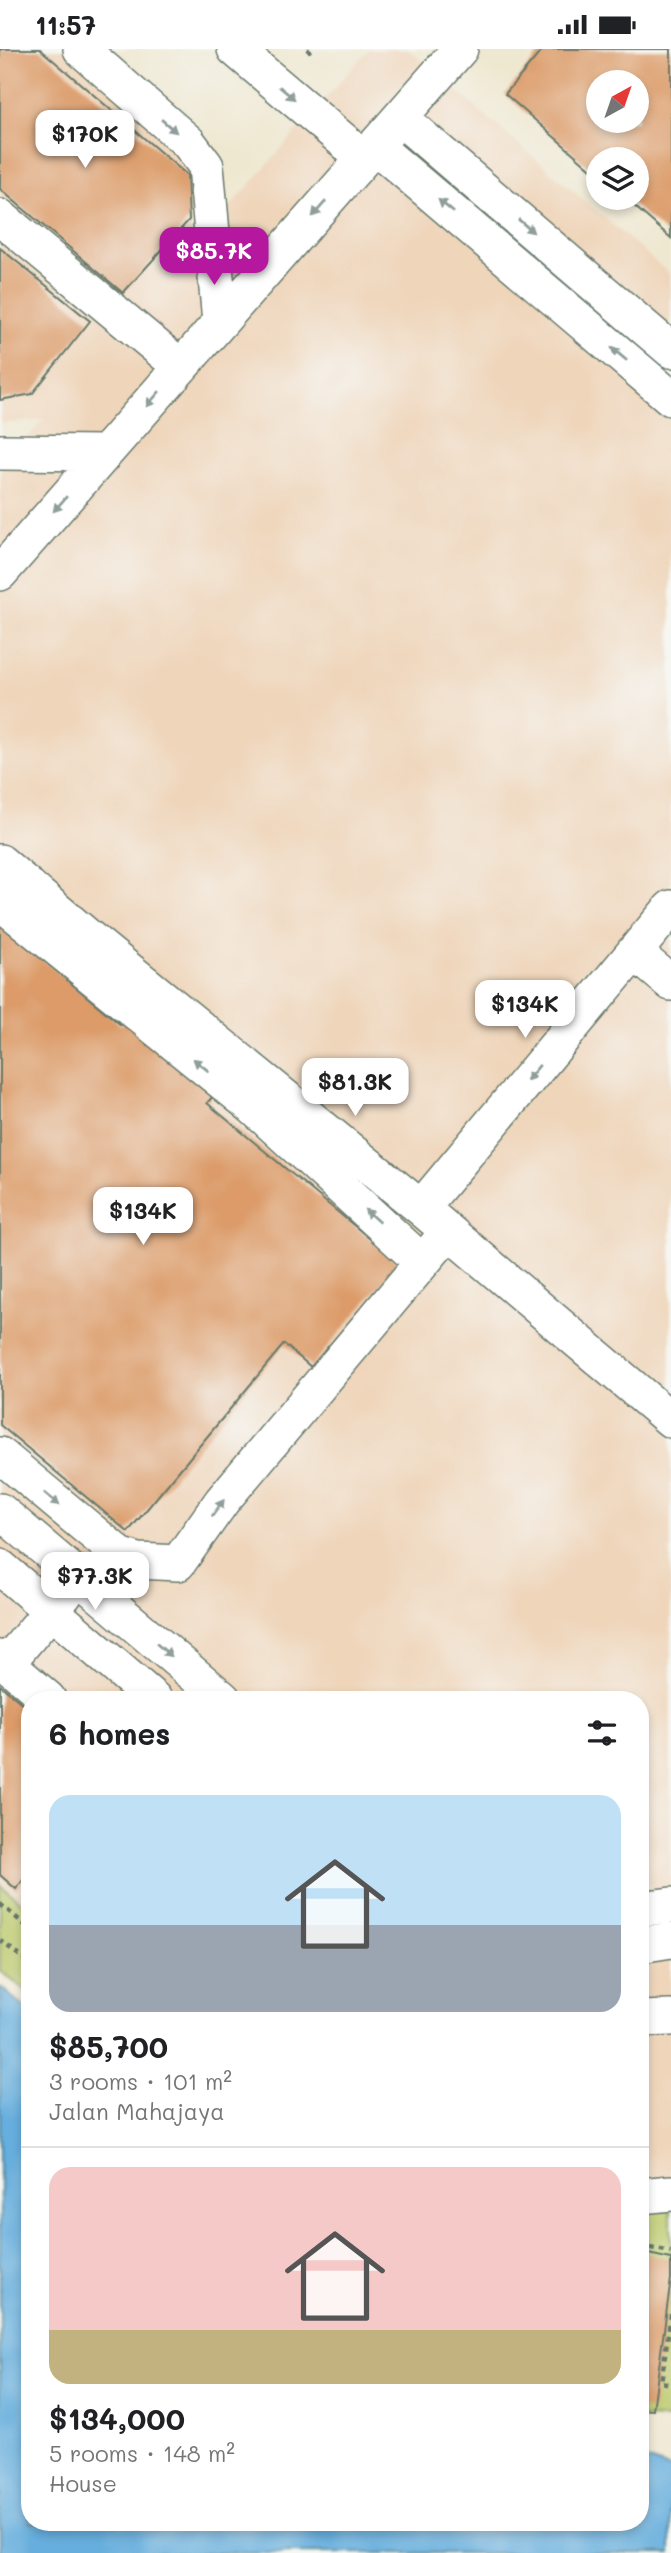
<!DOCTYPE html>
<html lang="en">
<head>
<meta charset="utf-8">
<style>
  body { margin:0; font-family:Mali,sans-serif; background:#f2f2f2; color:#202124; height:100vh; display:flex; flex-direction:column; font-size:26px; white-space:nowrap }
  * { box-sizing:border-box; margin:0 }
  p { font-size:23px; color:#757577 }
  .icon { flex:none; width:38px; height:38px; fill:none; stroke:currentColor; stroke-width:2; stroke-linecap:round; stroke-linejoin:round }
  .map { position:relative; flex:1; overflow:hidden }
  .side { position:absolute; left:21px; top:1642px; width:628px; height:840px; display:flex; flex-direction:column; background:#fff; border-radius:28px; box-shadow:0 4px 10px #0003 }
  .side>* { flex:none }
  .needle { width:46px; rotate:40deg }
  .controls { position:absolute; left:586px; top:21px; display:grid; gap:14px }
  .controls a { display:grid; place-items:center; width:63px; height:63px; border-radius:50%; background:#fff; box-shadow:0 4px 10px #0003; font-size:35px }
  .price { position:absolute; translate:-50% -60px; padding:0 16px; border-radius:14px; background:#fff; color:#222; font-size:23px; line-height:46px; filter:drop-shadow(0 2px 4px #0008) }
  .price::after { content:''; position:absolute; left:50%; top:42px; width:21px; height:16px; margin-left:-10px; background:inherit; clip-path:polygon(0 0,100% 0,50% 100%) }
  .price.current { background:#b5179e; color:#fff }
  ul { padding:0; list-style:none }
  li { display:grid; align-content:center; gap:14px; height:371px; padding:0 28px }
  li+li { border-top:2px solid #e0e0e0 }
  li span { display:grid; place-items:center; height:217px; border-radius:21px; color:#555 }
  li>.icon { margin-inline-start:auto }
  span .icon { width:126px; height:126px; fill:#fffc; stroke-width:1 }
  li b { font-size:30px }
  h2 { display:flex; justify-content:space-between; align-items:center; height:84px; padding:0 28px; font-size:30px }
  .status { display:flex; justify-content:space-between; align-items:center; height:49px; padding:0 35px; background:#fff; direction:ltr }
  .status svg { height:19px; fill:currentColor }
  .map>svg:first-child { display:block }
  .built { fill:#efd6bb }
  .green { fill:#bbc96b; stroke:#6d8350; stroke-width:2 }
  .water { fill:#66aedd; stroke:#427688; stroke-width:2 }
  .building { fill:#dc9b69; fill-rule:evenodd }
  .lines { fill:none; stroke-linecap:round; stroke-linejoin:round }
  .minor-casing { stroke:#68796b; stroke-width:38 }
  .path { stroke:#68796b; stroke-width:4.5; stroke-dasharray:5 5; stroke-linecap:butt }
  .minor { stroke:#fff; stroke-width:35 }
  .oneway { fill:#8f9e9a }
</style>
</head>
<body>
<div class="status"><b>11:57</b><svg viewBox="0 0 49 12"><path d="M0 12V9h3v3zM5 12V6h3v6zM10 12V3h3v9zM15 12V0h3v12zM26 1h20v11H26zM47 4h2v5h-2z"/></svg></div>
<div class="map">
<svg width="671" height="2504" viewBox="0 0 671 2504">
  <rect width="100%" height="100%" fill="#f6f6f2"/>
  <filter id="ink" filterUnits="userSpaceOnUse"><feTurbulence type="fractalNoise" baseFrequency=".0143" numOctaves="2"/><feDisplacementMap in="SourceGraphic" scale="14" xChannelSelector="R" yChannelSelector="G"/><feConvolveMatrix kernelMatrix="1 2 1 2 8 2 1 2 1" color-interpolation-filters="sRGB"/></filter>
  <filter id="wash" filterUnits="userSpaceOnUse"><feTurbulence type="fractalNoise" baseFrequency=".00686" numOctaves="4" result="noise"/><feDisplacementMap in="SourceGraphic" scale="28" xChannelSelector="R" yChannelSelector="G"/><feGaussianBlur stdDeviation="1.57" result="paint"/><feColorMatrix in="noise" values="0 0 0 0 0 0 0 0 0 0 0 0 0 0 0 0 0 1.4 0 .05"/><feComposite in="paint" operator="in"/></filter>
  <g filter="url(#wash)">
    <rect width="100%" height="100%" fill="#efe8d1"/>
    <!-- built -->
    <path class="built" d="M0 0H64L197 114 189 202 160 238 369 0H408L671 226V2341L640 2331V1650H30V1924L0 1899V421L43 371 0 374Z"/>
    <!-- green -->
    <path class="green" d="M0 1836 30 1860V1945L0 1922Z
      M640 2158 671 2160V2370L641 2369Z"/>
    <!-- water -->
    <path class="water" d="M0 1938 30 1963V2473H640L641 2409 671 2420V2504H0Z"/>
    <g id="blocks">
      <!-- building -->
      <path class="building" d="M0 0H40L187 126 189 171 123 244 0 140Z
        M543 0H671V189L625 149H637V110H598V126L505 45ZM598 33H637V72H598Z
        M0 199 90 272 32 345 0 351Z
        M0 875 121 976 132 963 221 1038 207 1054 399 1214 311 1318 284 1295 128 1483 0 1376Z
        M0 1636 30 1661V1823L16 1840 0 1826Z
        M640 2203 671 2210V2230L653 2361 640 2360Z"/>
    </g>
  </g>
  <g filter="url(#ink)">
    <use href="#blocks" fill-opacity="0" stroke="#68796b" stroke-width="2"/>
    <g class="lines">
      <!-- minor casing -->
      <g class="minor-casing">
        <path id="minor" d="M81 0 188 93 206 117 220 273
          M235 0 364 109
          M400 69 671 301
          M375 97 671 349
          M0 168 181 318
          M0 403 105 404
          M0 524 460 0
          M0 813 87 887 421 1159 671 1371
          M0 853 253 1058 422 1213
          M634 903 671 934
          M421 1159 671 859
          M0 1406 120 1506 138 1512 178 1514 222 1452 448 1183
          M0 1462 223 1650
          M0 1518 154 1650
          M0 1609 48 1650
          M6 1615 65 1545
          M640 1860 671 1856
          M640 1896 671 1891
          M640 1970 671 1969
          M640 2147 671 2144"/>
      </g>
      <!-- path -->
      <path class="path" d="M307 0 309 2 312 0
        M0 1855 30 1880
        M0 1891 30 1915
        M640 2197 671 2203
        M671 2265 661 2333 671 2335"/>
      <!-- minor -->
      <use href="#minor" class="minor"/>
    </g>
    <!-- one-way arrows -->
    <defs><path id="oneway-solid" d="M-6-.8H1V-3.2L6.5 0L1 3.2V.8H-6Z" transform="scale(1.75)"/></defs>
    <g class="oneway">
      <use href="#oneway-solid" transform="translate(287 44) rotate(40)"/>
      <use href="#oneway-solid" transform="translate(169 77) rotate(41)"/>
      <use href="#oneway-solid" transform="translate(446 157) rotate(-140)"/>
      <use href="#oneway-solid" transform="translate(319 160) rotate(131)"/>
      <use href="#oneway-solid" transform="translate(526 177) rotate(41)"/>
      <use href="#oneway-solid" transform="translate(619 305) rotate(-140)"/>
      <use href="#oneway-solid" transform="translate(153 350) rotate(131)"/>
      <use href="#oneway-solid" transform="translate(60 455) rotate(131)"/>
      <use href="#oneway-solid" transform="translate(201 1016) rotate(-141)"/>
      <use href="#oneway-solid" transform="translate(533 1024) rotate(130)"/>
      <use href="#oneway-solid" transform="translate(372 1167) rotate(-138)"/>
      <use href="#oneway-solid" transform="translate(52 1450) rotate(40)"/>
      <use href="#oneway-solid" transform="translate(218 1459) rotate(-54)"/>
      <use href="#oneway-solid" transform="translate(164 1601) rotate(40)"/>
    </g>
  </g>
</svg>
<div class="controls">
<a><svg class="needle" viewBox="-14 -14 28 28"><path d="M0-13l5 13h-10z" fill="#e53935"/><path d="M0 13l5-13h-10z" fill="#757577"/></svg></a>
<a><svg class="icon" aria-label="layers" viewBox="0 0 24 24"><path d="M12 4l9 5-9 5-9-5zM3 14l9 5 9-5"/></svg></a>
</div>
<b class="price" style="left:85px;top:121px">$170K</b>
<b class="price current" style="left:214px;top:238px">$85.7K</b>
<b class="price" style="left:525px;top:991px">$134K</b>
<b class="price" style="left:355px;top:1069px">$81.3K</b>
<b class="price" style="left:143px;top:1198px">$134K</b>
<b class="price" style="left:95px;top:1563px">$77.3K</b>
<section class="side">
<h2>6 homes<svg class="icon" aria-label="filters" viewBox="0 0 24 24"><path d="M4 7h16M4 17h16"/><circle cx="9" cy="7" r="2"/><circle cx="15" cy="17" r="2"/></svg></h2>
<ul>
<li><span style="background:linear-gradient(#bfe0f5 60%,#9aa5b1 0)"><svg class="icon" aria-label="home" viewBox="0 0 24 24"><path d="M3 11l9-7 9 7M6 9v11h12V9"/></svg></span><div><b>$85,700</b><p>3 rooms · 101 m²</p><p>Jalan Mahajaya</p></div></li>
<li><span style="background:linear-gradient(#f6c9c9 75%,#c2b280 0)"><svg class="icon" aria-label="home" viewBox="0 0 24 24"><path d="M3 11l9-7 9 7M6 9v11h12V9"/></svg></span><div><b>$134,000</b><p>5 rooms · 148 m²</p><p>House</p></div></li>
</ul>
</section>
</div>
</body>
</html>
